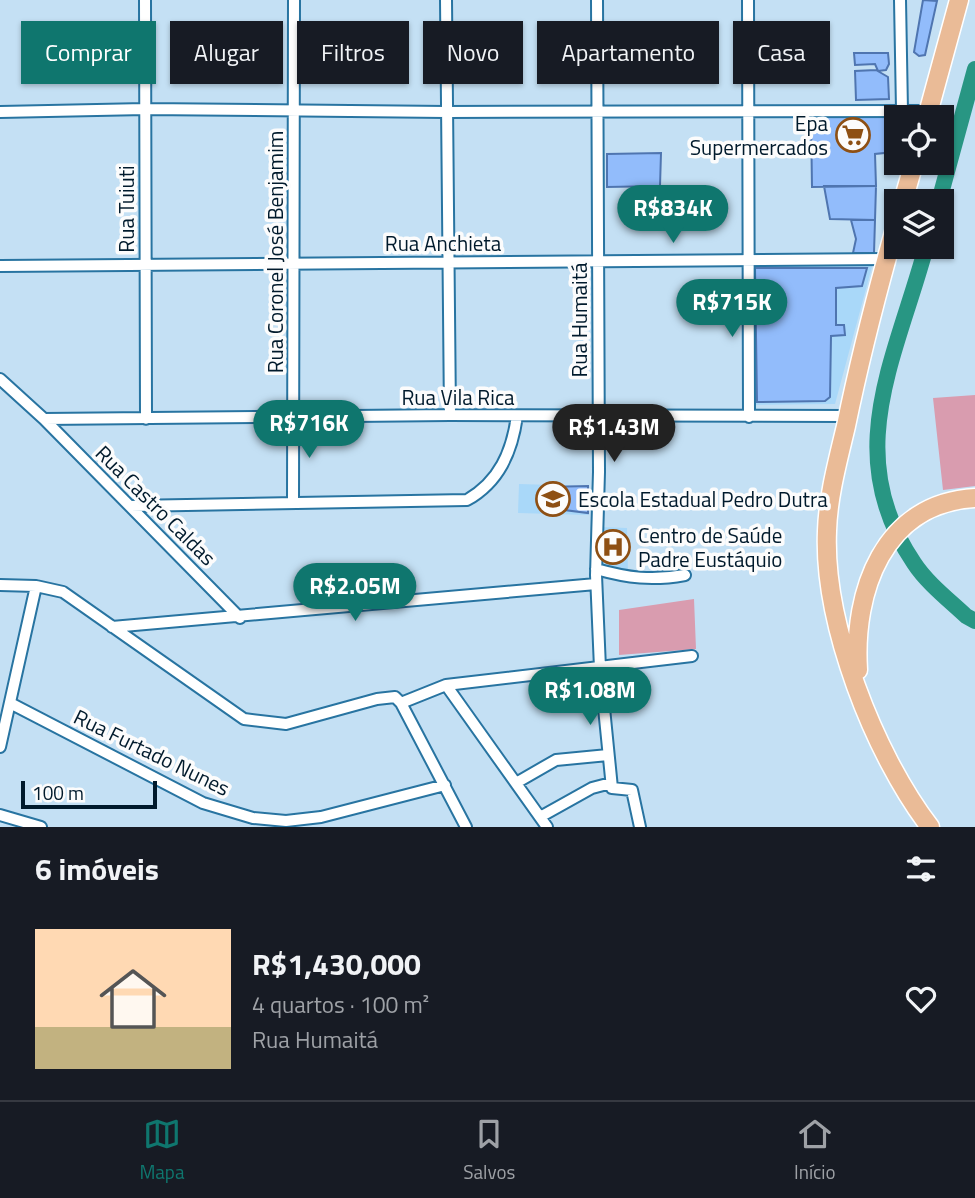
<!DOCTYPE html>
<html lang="pt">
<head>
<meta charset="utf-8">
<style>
  body { margin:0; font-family:"Titillium Web",sans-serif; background:#242831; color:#f1f3f6; height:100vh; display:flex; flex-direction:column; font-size:26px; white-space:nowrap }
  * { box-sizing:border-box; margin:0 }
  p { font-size:23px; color:#9ea1a6 }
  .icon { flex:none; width:38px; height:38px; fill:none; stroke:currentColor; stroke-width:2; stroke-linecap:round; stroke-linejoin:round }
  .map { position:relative; height:827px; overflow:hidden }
  .sheet { display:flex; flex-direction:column; background:#171b24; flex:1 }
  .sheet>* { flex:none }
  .banner { position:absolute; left:21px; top:21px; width:934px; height:63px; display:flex; gap:14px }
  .controls { position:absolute; left:884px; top:105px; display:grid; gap:14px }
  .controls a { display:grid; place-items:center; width:70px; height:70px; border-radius:0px; background:#171b24; box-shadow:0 2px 5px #0004; font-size:35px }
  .scale { position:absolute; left:21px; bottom:18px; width:136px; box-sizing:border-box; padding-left:7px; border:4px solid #001a2c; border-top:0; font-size:19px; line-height:24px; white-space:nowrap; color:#001a2c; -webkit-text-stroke:5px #fcfcfc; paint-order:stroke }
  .price { position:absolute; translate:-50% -60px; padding:0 16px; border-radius:24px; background:#0f766e; color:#fff; font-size:23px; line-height:46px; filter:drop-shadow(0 2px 4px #0008) }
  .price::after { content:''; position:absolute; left:50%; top:42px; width:21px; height:16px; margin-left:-10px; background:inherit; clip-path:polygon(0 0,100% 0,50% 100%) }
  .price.current { background:#222; color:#fff }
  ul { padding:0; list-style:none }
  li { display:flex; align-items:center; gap:21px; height:175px; padding:0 35px }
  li+li { border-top:2px solid #363941 }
  li span { display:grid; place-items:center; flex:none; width:196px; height:140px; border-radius:0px; color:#555 }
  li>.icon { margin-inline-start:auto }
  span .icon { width:84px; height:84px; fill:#fffc; stroke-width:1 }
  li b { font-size:30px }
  h2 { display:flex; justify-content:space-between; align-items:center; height:84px; padding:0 35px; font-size:30px }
  .pill { padding:0 24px; border-radius:0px; background:#171b24; box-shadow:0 2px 5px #0004; font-size:24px; line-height:63px }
  .pill.current { background:#0f766e; color:#fff }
  .tabs { display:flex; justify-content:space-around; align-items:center; height:98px; border-top:2px solid #363941; background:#171b24; font-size:19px; color:#9ea1a6 }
  .tabs a { display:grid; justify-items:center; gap:4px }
  .tabs .current { color:#0f766e }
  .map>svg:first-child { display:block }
  .built { fill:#a9d8f9 }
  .green { fill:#d99caf }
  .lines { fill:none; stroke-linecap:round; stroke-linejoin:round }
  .river { stroke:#289683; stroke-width:16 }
  .building { fill:#92bcfb; stroke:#4f75b0; stroke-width:2 }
  .minor-casing { stroke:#2874a1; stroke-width:14 }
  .trunk-casing { stroke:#fff; stroke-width:21 }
  .minor { stroke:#fff; stroke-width:10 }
  .trunk { stroke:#eabb97; stroke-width:18 }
  .labels { text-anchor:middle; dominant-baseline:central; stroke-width:7; stroke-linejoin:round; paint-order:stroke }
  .poi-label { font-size:21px; fill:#001a2c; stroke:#fcfcfc; text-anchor:start }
  .street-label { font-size:21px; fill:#001a2c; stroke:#fcfcfc }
</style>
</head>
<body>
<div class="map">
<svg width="975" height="827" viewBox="0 0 975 827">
  <rect width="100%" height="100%" fill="#c4e0f4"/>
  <!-- built -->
  <path class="built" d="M874 259 835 404 751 405 750 266Z
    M519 484 588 486V515L518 513Z
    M599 527 627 528 628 574 599 566Z"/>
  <!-- green -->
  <path class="green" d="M975 395V486L943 490 933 398Z
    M694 599 696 649 619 655V610Z"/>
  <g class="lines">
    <!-- river -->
    <path class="river" d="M939 201 975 69
      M926 247C896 358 840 454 914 563 927 583 949 600 966 616L975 621"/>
  </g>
  <!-- building -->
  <path class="building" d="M923 0 937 1 925 55 919 56 914 52Z
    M854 53H888L889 64 886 70 878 71 875 64 855 65Z
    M876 70 888 77 889 99 856 100 855 71Z
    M894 115V152L875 154 876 186 812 187 811 117Z
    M661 153 660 186 607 187V154Z
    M824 186H876L875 220 830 219Z
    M851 220H875L874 253H853L856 239Z
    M755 268H867L862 286 836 288V325H844L845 335 831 336 830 397 825 401 757 402Z
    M588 486V513L549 508 547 487Z"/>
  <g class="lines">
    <!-- minor casing -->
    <g class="minor-casing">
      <path id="minor" d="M145 0 146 419
        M446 0 450 415
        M597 0 599 472 596 575 600 668 612 788 632 790 640 827
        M748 0 749 417
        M900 0 902 110
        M0 112 145 109 446 112 928 111
        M0 266 886 259
        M0 379 44 419 450 415 848 416
        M44 419 240 618
        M293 503 294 0
        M131 506 467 500C499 482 512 452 517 416
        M596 569C628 578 652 581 685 575
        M0 585 36 586 63 592 244 719 286 724 377 699 395 697 401 703 466 827
        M112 627 596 584
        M446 685 547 827
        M10 703 203 803 253 818 286 821 321 817 445 785
        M401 703 446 685 692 656
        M0 747 36 586
        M516 783 556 760 608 755
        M0 815 41 827
        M540 817 592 788 611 783"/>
    </g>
    <!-- trunk casing -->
    <g class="trunk-casing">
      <path id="trunk" d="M927 117 959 0
        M903 201 914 163
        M896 225C877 292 860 358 846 426 838 460 828 496 827 531 823 623 874 754 930 827
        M858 670C853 592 883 503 975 498"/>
    </g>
    <!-- minor -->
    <use href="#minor" class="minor"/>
    <!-- trunk -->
    <use href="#trunk" class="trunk"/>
  </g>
  <!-- icons -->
  <defs>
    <g id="supermarket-ring" transform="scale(1.75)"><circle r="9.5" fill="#fcfcfc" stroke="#8e5014" stroke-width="1.5"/><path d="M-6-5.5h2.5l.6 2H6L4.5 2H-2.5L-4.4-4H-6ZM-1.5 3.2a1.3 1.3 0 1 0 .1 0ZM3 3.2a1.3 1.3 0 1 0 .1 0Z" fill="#8e5014"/></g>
    <g id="school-ring" transform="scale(1.75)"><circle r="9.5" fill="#fcfcfc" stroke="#8e5014" stroke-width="1.5"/><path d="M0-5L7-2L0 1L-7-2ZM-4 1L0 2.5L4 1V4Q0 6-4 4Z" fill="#8e5014"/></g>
    <g id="hospital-ring" transform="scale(1.75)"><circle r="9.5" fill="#fcfcfc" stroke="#8e5014" stroke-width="1.5"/><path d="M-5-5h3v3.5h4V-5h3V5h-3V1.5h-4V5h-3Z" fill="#8e5014"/></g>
  </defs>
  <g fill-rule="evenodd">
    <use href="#supermarket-ring" x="853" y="135"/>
    <use href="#school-ring" x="553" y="499"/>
    <use href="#hospital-ring" x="613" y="547"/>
  </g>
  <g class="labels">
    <!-- poi labels -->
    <g class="poi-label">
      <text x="828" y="123" text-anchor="end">Epa<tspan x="828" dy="24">Supermercados</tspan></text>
      <text x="578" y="499">Escola Estadual Pedro Dutra</text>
      <text x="638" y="535">Centro de Saúde<tspan x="638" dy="24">Padre Eustáquio</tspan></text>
    </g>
    <!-- street labels -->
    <g class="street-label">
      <text transform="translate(126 209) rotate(-90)">Rua Tuiuti</text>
      <text x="443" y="243">Rua Anchieta</text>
      <text transform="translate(275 252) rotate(-90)">Rua Coronel José Benjamim</text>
      <text transform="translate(579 320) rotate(-90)">Rua Humaitá</text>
      <text x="458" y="397">Rua Vila Rica</text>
      <text transform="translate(156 505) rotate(45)">Rua Castro Caldas</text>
      <text transform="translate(152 752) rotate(26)">Rua Furtado Nunes</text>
    </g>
  </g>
</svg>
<div class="controls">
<a><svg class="icon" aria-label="locate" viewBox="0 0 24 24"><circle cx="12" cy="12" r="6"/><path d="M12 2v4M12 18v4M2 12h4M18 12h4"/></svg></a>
<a><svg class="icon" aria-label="layers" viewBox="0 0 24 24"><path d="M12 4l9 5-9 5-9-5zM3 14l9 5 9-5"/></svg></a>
</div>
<div class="scale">100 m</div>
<b class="price" style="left:673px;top:245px">R$834K</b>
<b class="price" style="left:732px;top:339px">R$715K</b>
<b class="price" style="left:309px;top:460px">R$716K</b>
<b class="price current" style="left:614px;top:464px">R$1.43M</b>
<b class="price" style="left:355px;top:623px">R$2.05M</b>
<b class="price" style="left:590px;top:727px">R$1.08M</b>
<div class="banner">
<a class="pill current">Comprar</a>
<a class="pill">Alugar</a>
<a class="pill">Filtros</a>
<a class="pill">Novo</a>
<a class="pill">Apartamento</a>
<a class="pill">Casa</a>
</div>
</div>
<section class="sheet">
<h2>6 imóveis<svg class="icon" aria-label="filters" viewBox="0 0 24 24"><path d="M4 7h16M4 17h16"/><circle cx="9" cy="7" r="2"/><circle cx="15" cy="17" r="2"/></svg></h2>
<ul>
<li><span style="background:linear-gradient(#ffd9b3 70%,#c2b280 0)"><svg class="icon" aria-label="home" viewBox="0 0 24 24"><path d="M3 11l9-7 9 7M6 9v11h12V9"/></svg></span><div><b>R$1,430,000</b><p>4 quartos · 100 m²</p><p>Rua Humaitá</p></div><svg class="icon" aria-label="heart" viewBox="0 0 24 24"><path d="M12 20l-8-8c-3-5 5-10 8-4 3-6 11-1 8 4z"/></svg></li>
</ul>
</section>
<nav class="tabs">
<a class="current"><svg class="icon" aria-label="map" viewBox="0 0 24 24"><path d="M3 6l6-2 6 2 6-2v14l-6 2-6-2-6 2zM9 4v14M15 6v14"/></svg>Mapa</a>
<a><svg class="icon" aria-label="saved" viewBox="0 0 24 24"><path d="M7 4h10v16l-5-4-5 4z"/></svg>Salvos</a>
<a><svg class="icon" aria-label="home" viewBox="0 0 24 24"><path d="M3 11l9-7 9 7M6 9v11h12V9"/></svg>Início</a>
</nav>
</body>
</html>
